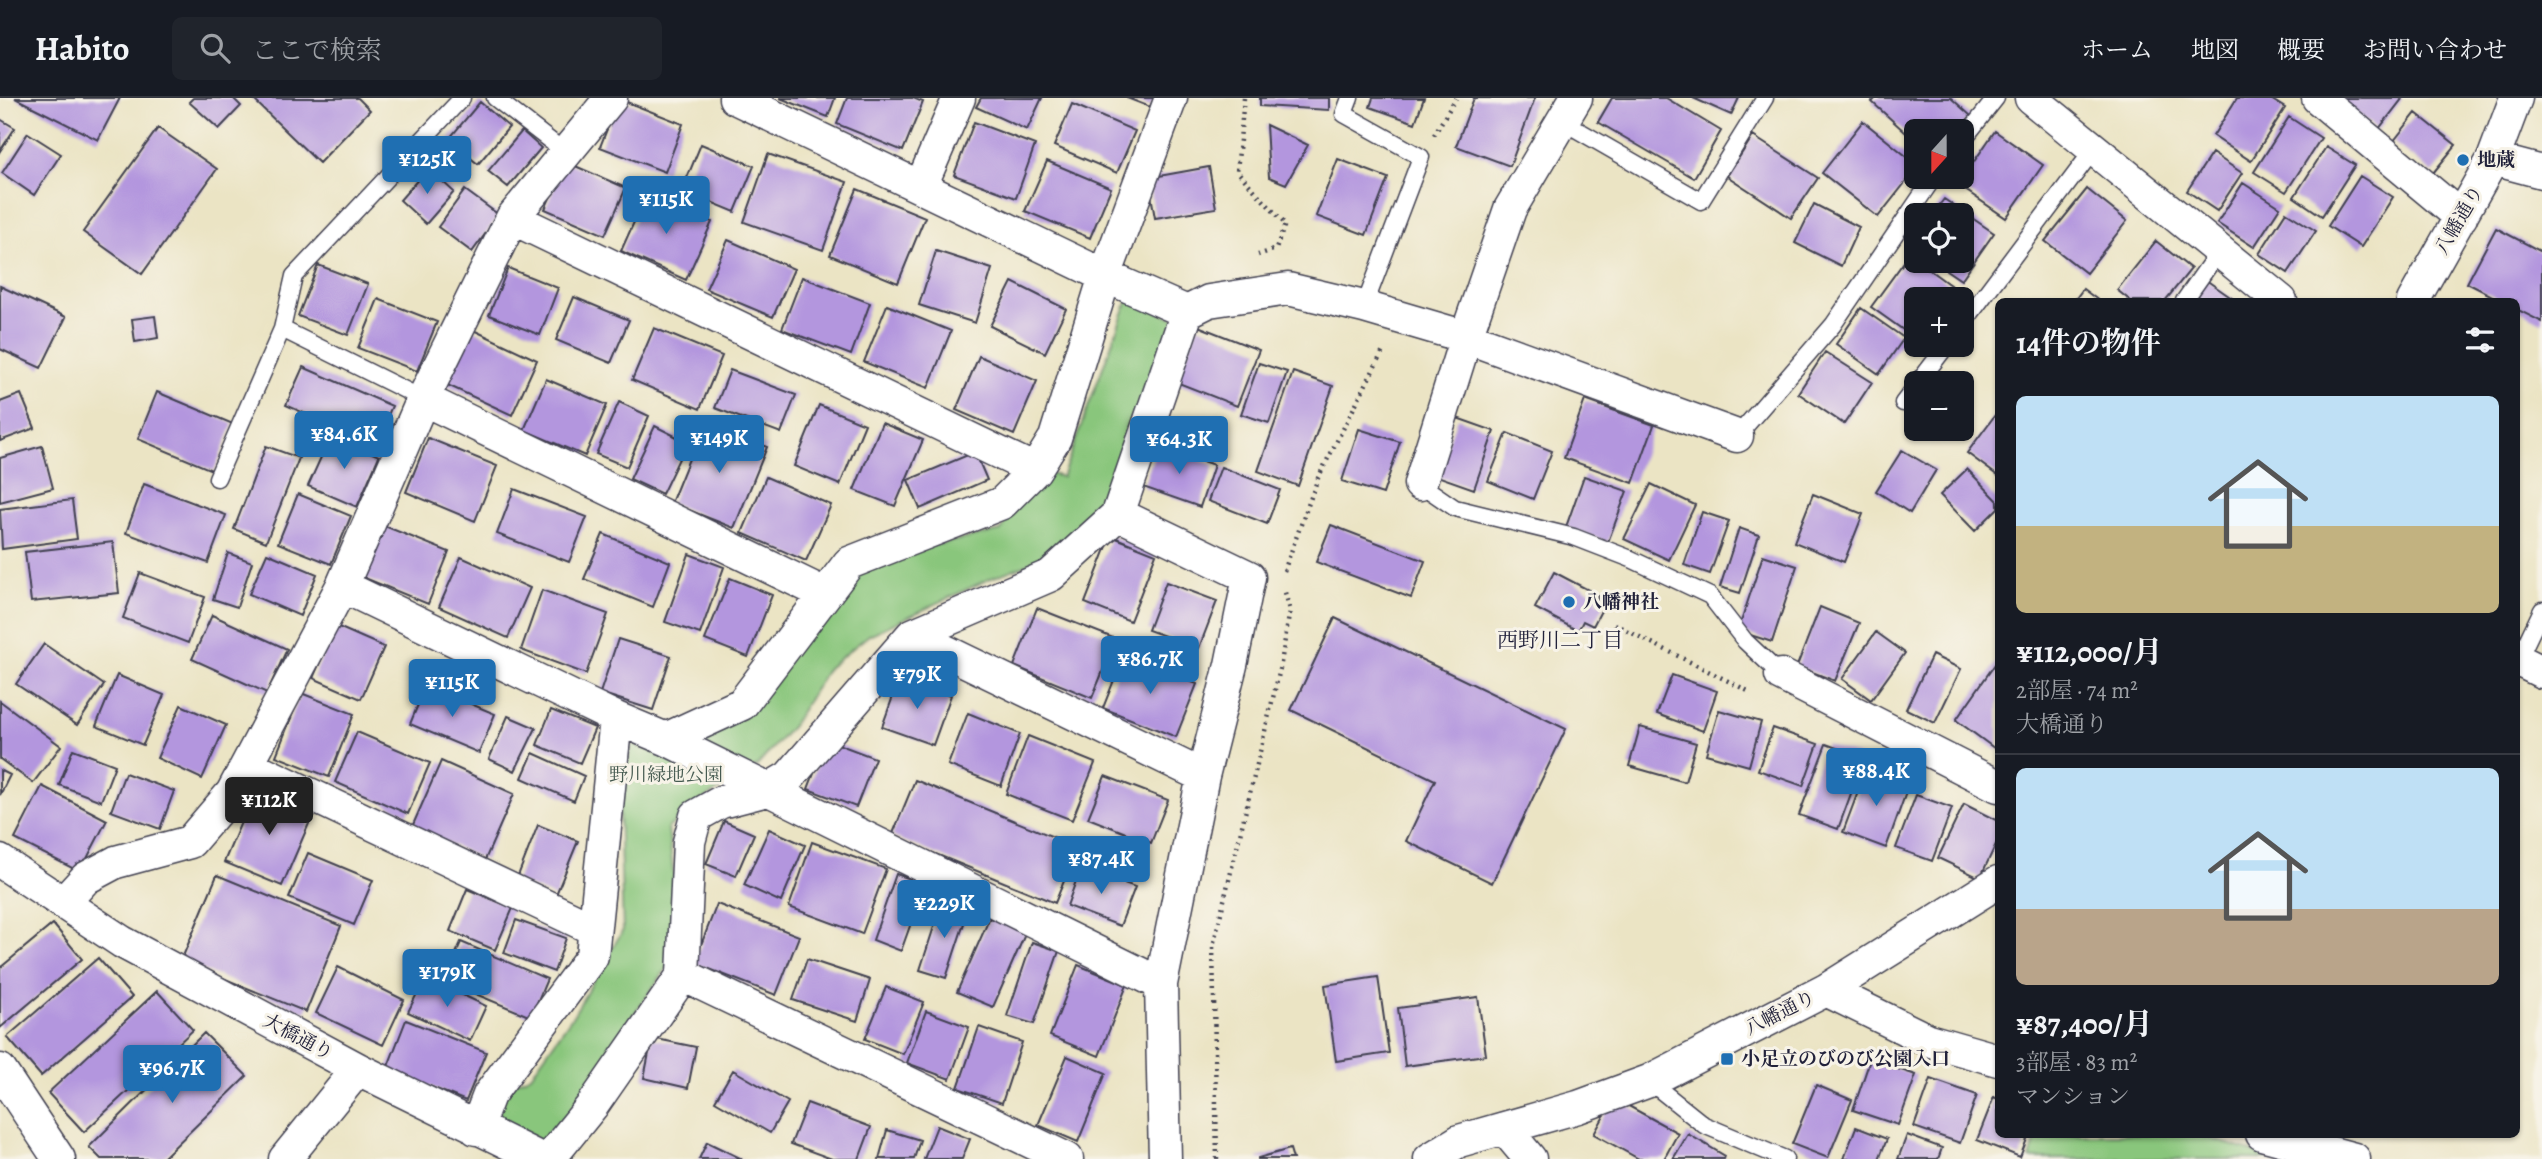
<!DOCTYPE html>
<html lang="ja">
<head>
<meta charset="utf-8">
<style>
  body { margin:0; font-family:Alegreya,"Noto Serif JP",serif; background:#20242c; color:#f1f3f6; height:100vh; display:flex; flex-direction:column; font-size:26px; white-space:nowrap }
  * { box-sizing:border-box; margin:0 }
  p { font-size:23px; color:#9ea1a6 }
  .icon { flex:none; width:38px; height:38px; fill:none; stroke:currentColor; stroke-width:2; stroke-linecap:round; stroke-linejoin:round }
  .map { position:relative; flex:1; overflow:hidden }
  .panel { position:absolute; left:1995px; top:200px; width:525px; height:840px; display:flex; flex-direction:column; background:#171b24; border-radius:10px; box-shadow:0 2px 5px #0004 }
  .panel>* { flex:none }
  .needle { width:46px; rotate:201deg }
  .tools { position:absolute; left:1904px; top:21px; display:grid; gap:14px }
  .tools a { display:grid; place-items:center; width:70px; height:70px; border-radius:10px; background:#171b24; box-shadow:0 2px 5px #0004; font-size:35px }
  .price { position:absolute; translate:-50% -60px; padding:0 16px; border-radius:7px; background:#1f6fb2; color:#fff; font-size:23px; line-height:46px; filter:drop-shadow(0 2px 4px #0008) }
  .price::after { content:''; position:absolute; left:50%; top:42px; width:21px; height:16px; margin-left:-10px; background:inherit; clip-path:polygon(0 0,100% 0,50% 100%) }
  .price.active { background:#222; color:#fff }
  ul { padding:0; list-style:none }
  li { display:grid; align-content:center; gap:14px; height:371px; padding:0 21px }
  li+li { border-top:2px solid #363941 }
  li span { display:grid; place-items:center; height:217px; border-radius:10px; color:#555 }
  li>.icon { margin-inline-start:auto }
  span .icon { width:126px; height:126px; fill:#fffc; stroke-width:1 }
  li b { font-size:30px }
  h2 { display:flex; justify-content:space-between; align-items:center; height:84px; padding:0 21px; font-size:30px }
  header { display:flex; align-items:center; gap:42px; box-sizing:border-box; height:98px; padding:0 35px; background:#171b24; border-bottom:2px solid #363941 }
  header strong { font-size:33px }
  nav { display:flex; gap:38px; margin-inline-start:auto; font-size:24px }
  .search { width:490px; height:63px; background:#20242c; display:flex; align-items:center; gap:18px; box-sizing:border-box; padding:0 24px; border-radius:10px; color:#9ea1a6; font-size:26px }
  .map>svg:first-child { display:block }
  .green { fill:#89c67b; stroke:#56745b; stroke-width:2 }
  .building { fill:#b396de }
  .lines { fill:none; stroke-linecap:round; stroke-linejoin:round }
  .lane-casing { stroke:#403f50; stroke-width:19 }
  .street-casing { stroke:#403f50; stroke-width:35 }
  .path { stroke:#403f50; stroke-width:4.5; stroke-dasharray:2 5; stroke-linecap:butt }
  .lane { stroke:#fff; stroke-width:16 }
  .street { stroke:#fff; stroke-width:32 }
  .poi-dot { fill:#1f6fb2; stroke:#f7f3e8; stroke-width:2.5 }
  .labels { text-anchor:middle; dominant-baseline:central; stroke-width:6; stroke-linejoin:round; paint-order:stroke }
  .poi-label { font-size:19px; font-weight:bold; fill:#22223b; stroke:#f7f3e8; text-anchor:start }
  .street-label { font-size:19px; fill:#22223b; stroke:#f7f3e8 }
  .park-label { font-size:19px; fill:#465b51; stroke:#f7f3e8 }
  .neighbourhood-label { font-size:21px; fill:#22223b; stroke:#f7f3e8 }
</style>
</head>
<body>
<header>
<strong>Habito</strong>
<div class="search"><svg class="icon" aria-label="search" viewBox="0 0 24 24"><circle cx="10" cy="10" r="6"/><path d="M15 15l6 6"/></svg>ここで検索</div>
<nav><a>ホーム</a><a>地図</a><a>概要</a><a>お問い合わせ</a></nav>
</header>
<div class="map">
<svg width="2542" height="1061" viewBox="0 0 2542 1061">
  <rect width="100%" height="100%" fill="#f7f3e8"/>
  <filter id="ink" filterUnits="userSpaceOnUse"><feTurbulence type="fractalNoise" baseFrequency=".0143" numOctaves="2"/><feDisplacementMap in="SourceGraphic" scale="14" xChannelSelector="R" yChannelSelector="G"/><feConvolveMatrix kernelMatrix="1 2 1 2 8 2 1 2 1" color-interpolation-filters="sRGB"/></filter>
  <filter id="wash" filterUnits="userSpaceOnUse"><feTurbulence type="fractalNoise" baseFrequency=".00686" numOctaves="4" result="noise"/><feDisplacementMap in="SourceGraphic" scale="28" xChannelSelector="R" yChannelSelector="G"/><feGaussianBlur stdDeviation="1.57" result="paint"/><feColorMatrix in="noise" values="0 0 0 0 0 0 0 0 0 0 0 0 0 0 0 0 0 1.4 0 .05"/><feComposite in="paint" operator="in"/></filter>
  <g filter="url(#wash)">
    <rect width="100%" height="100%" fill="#ebe4c4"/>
    <!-- green -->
    <path class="green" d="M1128 202 1182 223 1113 404 1058 454 989 481 869 537 828 570 792 628 757 668 699 704 668 730 682 849 619 937 604 980 565 1061 495 1025 508 988 531 977 574 916 623 832 619 711 626 668 632 648 668 628 724 625 856 480 878 459 1001 433 1035 372 1062 379Z
      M2037 1036H2196L2276 1061H2030Z"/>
    <g id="blocks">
      <!-- building -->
      <path class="building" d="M15 0H120L98 42Z
        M193 0H233L241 8 219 31 189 4Z
        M252 0H358L370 12 319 65Z
        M780 0H835L828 19Z
        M847 0H913L923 4 903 53 837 26Z
        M981 0H1042L1027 32 976 9Z
        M1127 0H1154L1150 9Z
        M1260 0H1329V12L1260 8Z
        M1373 0H1424L1415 25 1370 9Z
        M1474 0H1535L1510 68 1456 48Z
        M1612 0H1666L1721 33 1694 80 1598 24Z
        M1693 0H1739L1731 17Z
        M1876 0H1951L1971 18 1956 33H1916V44L1872 4Z
        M2237 0H2269L2285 10 2251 63 2213 38Z
        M2338 0H2400L2402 1 2378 32Z
        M619 1 683 26 665 74 600 49Z
        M480 4 509 29 478 66 448 42Z
        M1072 6 1135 33 1117 75 1054 48Z
        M2416 15 2456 47 2433 75 2393 44Z
        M2289 19 2321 40 2286 94 2254 74Z
        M0 21 15 30 0 53Z
        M1863 23 1916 66V71L1878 119 1822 75Z
        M974 24 1035 47 1016 100 954 77Z
        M1266 27 1308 47 1286 86 1269 79Z
        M158 30 217 71 142 176 83 134Z
        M522 33 541 50 508 89 488 73Z
        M1995 33 2043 67 2006 120 1958 87Z
        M28 35 61 56 34 97 2 75Z
        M1753 38 1818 80 1791 120 1727 78Z
        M701 46 754 68 735 114 682 92Z
        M2326 49 2355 67 2322 118 2294 99Z
        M2212 55 2242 75 2217 113 2187 93Z
        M768 56 847 84 823 152 744 124Z
        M1338 61 1388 80 1366 137 1316 118Z
        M1047 63 1111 90 1090 140 1025 113Z
        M566 64 626 90 605 137 545 111Z
        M1209 69 1216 110 1155 120 1148 80Z
        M428 70 454 94 426 126 400 102Z
        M2360 78 2393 99 2361 149 2328 128Z
        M2243 85 2280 109 2254 149 2217 125Z
        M857 91 925 119 898 185 830 157Z
        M2087 91 2127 123 2086 175 2045 143Z
        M465 92 499 117 472 154 438 129Z
        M647 95 712 124 686 182 621 153Z
        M1944 101 1994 135 1961 182 1933 163H1962V117H1932Z
        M1814 106 1859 129 1841 168 1795 145Z
        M2286 114 2316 133 2288 175 2259 156Z
        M2496 130 2542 154V224L2516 211V203H2502L2467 185Z
        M728 142 794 171 773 219 706 191Z
        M2156 143 2191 171 2165 203H2131L2117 192Z
        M936 153 992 171 975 225 919 207Z
        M1909 157 1954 190 1946 201H1916V241L1871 209Z
        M318 167 368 186 348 237 298 218Z
        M508 170 558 190 540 237 489 217Z
        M802 179 870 205 851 257 782 231Z
        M2206 182 2236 203H2191Z
        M1012 184 1066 211 1045 255 990 228Z
        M0 188 66 219 41 270 0 251Z
        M2083 191 2099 203H2074Z
        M574 199 629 222 611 265 556 242Z
        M378 201 437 224 417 273 358 250Z
        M887 207 951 233 928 290 864 264Z
        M1861 210 1904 240 1879 276 1836 246Z
        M155 218 158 240 135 244 132 221Z
        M1198 228 1259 252 1237 308 1176 284Z
        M469 230 537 262 512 317 443 285Z
        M654 230 722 258 700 311 632 282Z
        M1825 254 1872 284 1844 326 1798 295Z
        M979 258 1037 283 1014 337 956 312Z
        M1259 265 1287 274 1269 325 1241 316Z
        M303 269 392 308 375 347 286 307Z
        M730 272 796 297 781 335 715 310Z
        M1293 274 1333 288 1298 388 1258 373Z
        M546 281 607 307 585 358 524 332Z
        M157 294 233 326 214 373 138 341Z
        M21 296 35 330 0 343V304Z
        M1585 302 1654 327 1633 385 1564 360Z
        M619 304 649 318 627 369 596 356Z
        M819 307 865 326 840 387 794 368Z
        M1998 313V378L1967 355Z
        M1457 320 1494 333 1474 391 1437 378Z
        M704 324 767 349 734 430 671 405Z
        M882 325 923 342 895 408 854 392Z
        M655 328 687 344 662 396 630 381Z
        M1359 331 1400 344 1383 396 1342 383Z
        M1507 335 1552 353 1533 401 1488 383Z
        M331 337 379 358 357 409 308 388Z
        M428 340 497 368 475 423 406 394Z
        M42 348 53 390 0 404V360Z
        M266 348 299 360 266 444 234 431Z
        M1157 348 1214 367 1200 409 1143 389Z
        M1902 352 1936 372 1910 415 1876 393Z
        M975 354 987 382 920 411 908 382Z
        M1221 369 1280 392 1267 426 1208 403Z
        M1967 371 1998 403V410L1975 433 1940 397Z
        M1584 378 1627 393 1608 444 1566 429Z
        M766 379 831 407 806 463 742 435Z
        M144 386 226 417 208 465 126 435Z
        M1651 386 1695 407 1669 462 1624 441Z
        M514 391 587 419 569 464 497 436Z
        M298 396 351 418 331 466 278 445Z
        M1813 396 1863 416 1844 464 1794 444Z
        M72 402 77 441 2 451 0 411Z
        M1702 414 1729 423 1710 476 1684 467Z
        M382 427 449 454 428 506 360 478Z
        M1331 427 1425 463 1411 500 1316 464Z
        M1739 430 1759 437 1740 495 1720 489Z
        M603 436 670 464 653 509 584 481Z
        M1111 438 1156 456 1130 523 1085 505Z
        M113 444 119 495 31 504 25 454Z
        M228 455 252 464 237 509 213 501Z
        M267 455 317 476 300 518 249 496Z
        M689 456 724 469 700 536 665 524Z
        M1763 457 1797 468 1772 544 1738 533Z
        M461 459 530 490 508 540 439 509Z
        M1554 474 1598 497 1596 502 1604 507 1593 528 1583 523 1578 533 1535 510Z
        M140 475 205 499 188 545 123 520Z
        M730 480 772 497 748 559 705 542Z
        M1166 484 1217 503 1199 550 1148 532Z
        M542 492 608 516 586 576 521 552Z
        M1820 509 1859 525 1835 583 1797 568Z
        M1037 510 1116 541 1092 600 1014 568Z
        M212 517 287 551 267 595 192 561Z
        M1335 520 1566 631 1492 785 1406 743 1435 682 1291 612Z
        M336 528 384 549 361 601 313 580Z
        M1876 534 1905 555 1871 602 1842 581Z
        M618 541 671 558 653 612 600 595Z
        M44 546 104 587 77 627 16 586Z
        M1124 557 1197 586 1176 639 1103 610Z
        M1932 557 1961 571 1935 625 1906 611Z
        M1998 562V653L1956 622Z
        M117 577 164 597 143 647 96 628Z
        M1672 577 1717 593 1703 633 1657 616Z
        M900 579 951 597 933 647 882 629Z
        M426 587 495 616 479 655 410 626Z
        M301 595 354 616 329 679 276 658Z
        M0 603 61 648 33 685 0 661Z
        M181 607 226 627 202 681 157 660Z
        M551 612 595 630 580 665 537 647Z
        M1719 612 1761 624 1749 668 1706 656Z
        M968 615 1020 636 1001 688 948 667Z
        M508 618 536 630 515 673 489 661Z
        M1640 629 1696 645 1685 684 1629 668Z
        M1773 630 1818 646 1803 688 1758 672Z
        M357 634 430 665 408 716 335 684Z
        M1028 638 1095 665 1072 722 1006 696Z
        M827 642 875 660 856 709 808 691Z
        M1826 646 1864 660 1838 731 1799 717Z
        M73 651 115 667 101 703 59 687Z
        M533 655 584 678 574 703 522 680Z
        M441 663 514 696 485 762 412 729Z
        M1867 670 1909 686 1886 750 1843 734Z
        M0 672 10 677 0 697Z
        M125 675 174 693 160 731 111 713Z
        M1105 678 1168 702 1151 745 1088 720Z
        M915 682 1078 749 1055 805 892 738Z
        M42 688 107 722 80 774 15 741Z
        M256 689 314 714 282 788 224 764Z
        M1916 697 1952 710 1932 763 1896 750Z
        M1964 706 1998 723V742L1980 780 1938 760Z
        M724 723 754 736 736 778 706 766Z
        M538 727 578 743 555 799 516 783Z
        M769 731 805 747 781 804 744 787Z
        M812 744 886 771 862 836 789 809Z
        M308 755 373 782 354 827 289 800Z
        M1081 769 1135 789 1120 828 1067 808Z
        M896 776 925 786 901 853 873 842Z
        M217 777 341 828 306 914 181 863Z
        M467 791 513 810 495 852 450 833Z
        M942 804 968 813 946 880 920 872Z
        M717 806 799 838 776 897 694 865Z
        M990 819 1026 834 993 909 957 894Z
        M516 822 566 840 554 874 504 855Z
        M53 826 82 861 0 930V870Z
        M461 844 547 881 531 919 444 883Z
        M1032 844 1059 853 1034 926 1007 918Z
        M98 860 132 899 41 978 7 939Z
        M807 861 870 882 857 923 793 902Z
        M1078 867 1127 887 1099 958 1050 938Z
        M338 869 404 902 383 947 316 915Z
        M425 879 486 908 470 943 408 914Z
        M1378 879 1389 955 1336 963 1325 887Z
        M886 889 924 904 903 956 865 941Z
        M157 893 193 932 84 1034 48 995Z
        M1478 899 1486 957 1405 968 1398 910Z
        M926 913 969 929 950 981 907 965Z
        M406 922 486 954 466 1003 387 971Z
        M979 929 1022 944 1002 1005 958 990Z
        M204 935 247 978 162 1061H101L89 1049Z
        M652 940 696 949 688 990 644 980Z
        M1067 958 1106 975 1078 1044 1038 1027Z
        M1870 962 1916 977 1898 1027 1853 1012Z
        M733 972 788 1004 770 1035 715 1003Z
        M1931 981 1977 997 1960 1045 1914 1029Z
        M1816 987 1852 1002 1828 1060 1792 1046Z
        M1994 999 1998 1001V1036H2029L2020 1059 1977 1042Z
        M1614 1000 1678 1035 1664 1061H1639L1594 1036Z
        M807 1005 871 1029 859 1061H832L791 1046Z
        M937 1028 970 1041 962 1061H924Z
        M1856 1029 1887 1041 1879 1061H1844Z
        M887 1032 920 1042 914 1061H879Z
        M1688 1036 1725 1058 1724 1061H1673Z
        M1907 1037 1942 1050 1938 1061H1898Z
        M707 1044 742 1061H699Z
        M1290 1051 1293 1061H1258V1060Z"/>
    </g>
  </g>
  <g filter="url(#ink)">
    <use href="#blocks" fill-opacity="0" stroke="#403f50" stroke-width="2"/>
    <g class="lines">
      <!-- lane casing -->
      <g class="lane-casing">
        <path id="lane" d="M495 0 566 55
          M1350 0 1344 16 1421 59 1364 209
          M1562 23 1701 103 1765 0
          M1962 43 1996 0
          M2184 203 2219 153
          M1962 227 2094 51
          M282 231 294 178 462 0
          M1918 285 1947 247
          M1903 305 1916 288
          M1737 338 1833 227 1934 79
          M217 380 282 231 423 301
          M1420 386 1455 410 1574 439 1631 461 1710 498 1745 543 1781 577
          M2518 562 2542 512
          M1649 983 1704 1027 1785 1061"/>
      </g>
      <!-- street casing -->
      <g class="street-casing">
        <path id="street" d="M735 0 1105 178 1187 214
          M2031 0 2281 203
          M2318 0 2461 119
          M2493 61 2542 74
          M921 88 959 0
          M512 120 1035 372
          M2413 203 2493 61 2516 0
          M423 301 825 496
          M1420 386 1466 239 1510 111 1576 0
          M1118 416 1187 214 1209 203 1288 191 1364 209 1466 239 1737 338
          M342 488 616 620
          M912 537 1203 678
          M2516 561 2542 574
          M1781 577 1998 688
          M666 641 1161 886
          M248 667 594 831
          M0 763 122 844 358 971 541 1061
          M63 805 86 780 116 764 190 744 232 695 342 488 423 301 512 120 611 0
          M683 877 1067 1061
          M1826 892 1928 942 1998 962
          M0 972 59 1061
          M476 1031 489 997 592 858 616 620 666 641 742 606 849 465 1002 405 1035 372 1055 340 1105 178 1171 0
          M1505 1031 1530 1061
          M2262 1036 2354 1061
          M285 1061 358 971
          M549 1061 592 1008 683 877 689 744 696 718 721 704 767 692 789 679 912 537 1051 477 1118 416 1249 479 1231 567 1203 678 1161 886 1165 1061
          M1430 1061 1459 1043 1578 1009 1649 983 1826 892 1998 784"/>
      </g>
      <!-- path -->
      <path class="path" d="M1244 0 1237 73 1285 126 1276 151 1258 157
        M1434 37 1456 0
        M1284 473 1318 380 1384 251
        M1614 526 1750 594
        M1217 1061 1213 848 1280 571 1290 512 1284 491"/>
      <!-- lane -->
      <use href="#lane" class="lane"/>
      <!-- street -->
      <use href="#street" class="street"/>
    </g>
  </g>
  <!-- markers -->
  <g class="poi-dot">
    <circle cx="2463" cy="62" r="7"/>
    <circle cx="1569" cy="504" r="7"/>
    <rect x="1720" y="954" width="14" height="14" rx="3.5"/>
  </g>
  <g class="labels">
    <!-- poi labels -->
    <g class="poi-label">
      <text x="2477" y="62">地蔵</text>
      <text x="1583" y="504">八幡神社</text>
      <text x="1741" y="961">小足立のびのび公園入口</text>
    </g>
    <!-- street labels -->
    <g class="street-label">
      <text transform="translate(2459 122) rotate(-60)">八幡通り</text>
      <text transform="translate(1780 915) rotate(-27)">八幡通り</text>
      <text transform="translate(298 939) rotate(28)">大橋通り</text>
    </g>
    <!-- park labels -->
    <g class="park-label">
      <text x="666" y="677">野川緑地公園</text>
    </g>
    <!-- neighbourhood labels -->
    <g class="neighbourhood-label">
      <text x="1560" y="542">西野川二丁目</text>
    </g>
  </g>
</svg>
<div class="tools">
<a><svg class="needle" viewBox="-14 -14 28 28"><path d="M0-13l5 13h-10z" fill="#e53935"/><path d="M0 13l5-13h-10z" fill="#9ea1a6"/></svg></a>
<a><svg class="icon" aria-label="locate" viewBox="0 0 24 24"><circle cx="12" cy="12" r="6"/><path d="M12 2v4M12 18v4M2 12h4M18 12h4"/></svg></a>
<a>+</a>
<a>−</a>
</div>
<b class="price" style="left:427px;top:98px">¥125K</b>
<b class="price" style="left:666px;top:138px">¥115K</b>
<b class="price" style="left:344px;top:373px">¥84.6K</b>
<b class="price" style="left:719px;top:377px">¥149K</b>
<b class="price" style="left:1179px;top:378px">¥64.3K</b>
<b class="price" style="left:1150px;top:598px">¥86.7K</b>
<b class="price" style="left:917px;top:613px">¥79K</b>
<b class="price" style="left:452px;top:621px">¥115K</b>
<b class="price" style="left:1876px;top:710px">¥88.4K</b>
<b class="price active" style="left:269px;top:739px">¥112K</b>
<b class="price" style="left:1101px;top:798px">¥87.4K</b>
<b class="price" style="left:944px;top:842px">¥229K</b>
<b class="price" style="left:447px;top:911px">¥179K</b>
<b class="price" style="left:172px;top:1007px">¥96.7K</b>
<section class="panel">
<h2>14件の物件<svg class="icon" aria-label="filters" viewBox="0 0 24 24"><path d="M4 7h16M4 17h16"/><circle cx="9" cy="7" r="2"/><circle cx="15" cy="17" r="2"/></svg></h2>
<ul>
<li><span style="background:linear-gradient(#bfe0f5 60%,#c2b280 0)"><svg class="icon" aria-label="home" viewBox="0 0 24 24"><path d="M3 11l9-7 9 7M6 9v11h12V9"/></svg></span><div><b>¥112,000/月</b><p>2部屋 · 74 m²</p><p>大橋通り</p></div></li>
<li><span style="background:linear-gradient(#bfe0f5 65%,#b9a48a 0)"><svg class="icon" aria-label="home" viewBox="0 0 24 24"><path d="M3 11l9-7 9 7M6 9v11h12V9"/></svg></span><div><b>¥87,400/月</b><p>3部屋 · 83 m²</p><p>マンション</p></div></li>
</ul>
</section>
</div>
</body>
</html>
